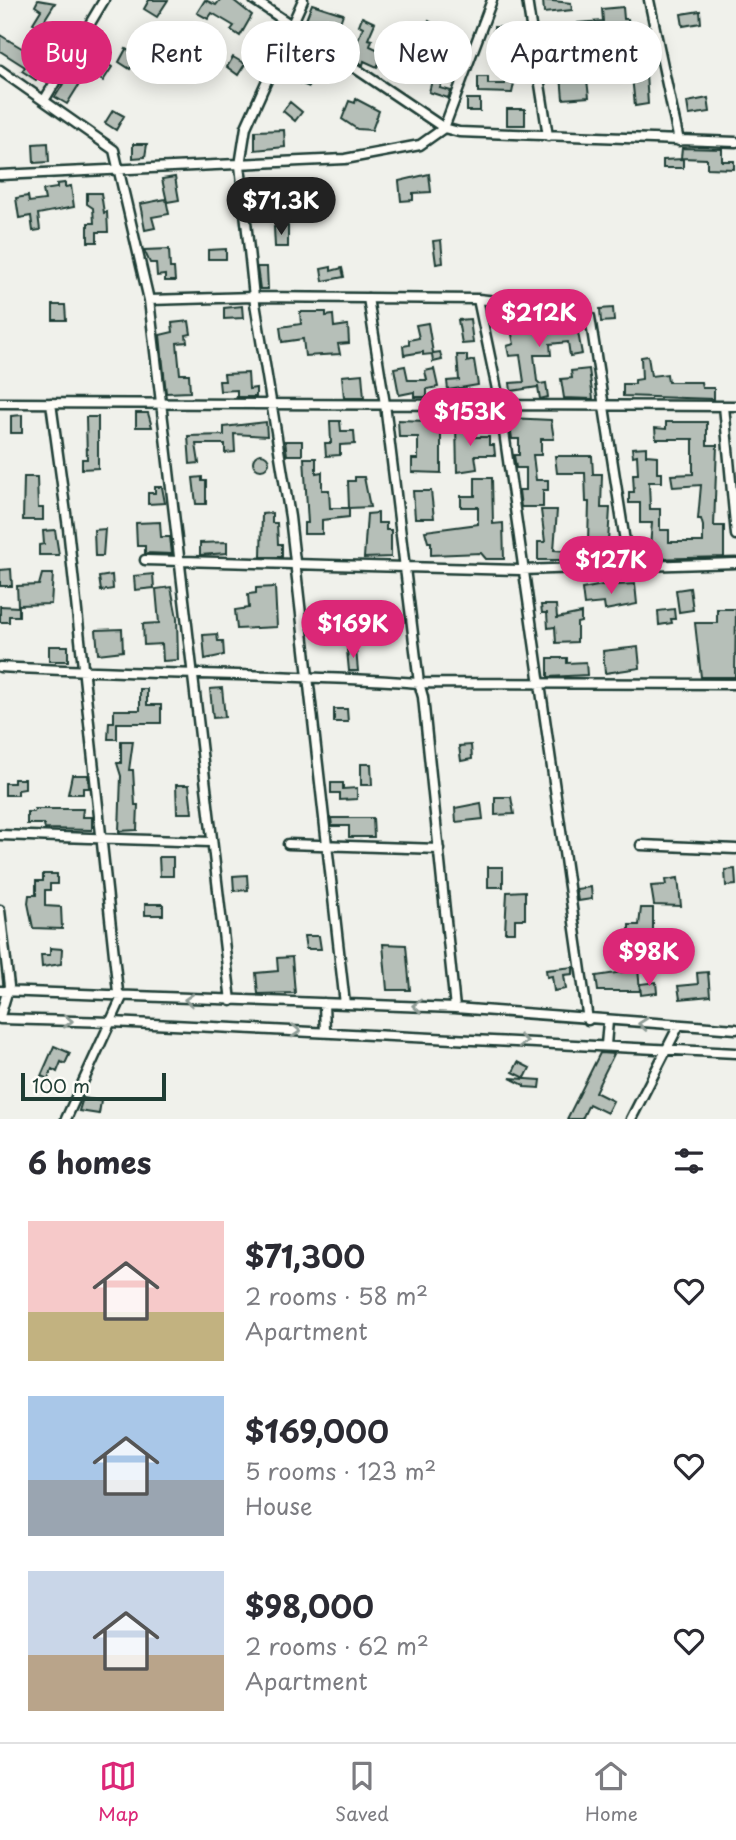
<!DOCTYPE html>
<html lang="en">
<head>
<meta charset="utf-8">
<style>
  body { margin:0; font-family:"Playpen Sans",sans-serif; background:#f7f7f7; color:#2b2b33; height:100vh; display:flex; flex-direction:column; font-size:26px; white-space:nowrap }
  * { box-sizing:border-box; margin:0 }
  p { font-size:23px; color:#7c7c81 }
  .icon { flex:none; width:38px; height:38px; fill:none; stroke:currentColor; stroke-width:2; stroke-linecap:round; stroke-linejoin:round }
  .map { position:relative; height:1119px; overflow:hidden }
  .drawer { display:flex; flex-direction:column; background:#fff; flex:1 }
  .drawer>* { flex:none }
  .guide { position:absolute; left:21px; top:21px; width:695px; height:63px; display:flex; gap:14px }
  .scale { position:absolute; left:21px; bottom:18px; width:145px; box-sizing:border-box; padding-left:7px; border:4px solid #1f3d34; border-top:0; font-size:19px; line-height:24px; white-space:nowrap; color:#1f3d34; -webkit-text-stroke:5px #fdfcf7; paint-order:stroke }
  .price { position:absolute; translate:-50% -60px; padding:0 16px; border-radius:24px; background:#db2777; color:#fff; font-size:23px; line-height:46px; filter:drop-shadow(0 2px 4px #0008) }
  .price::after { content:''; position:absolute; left:50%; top:42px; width:21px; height:16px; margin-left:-10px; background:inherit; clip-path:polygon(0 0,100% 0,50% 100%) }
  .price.current { background:#222; color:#fff }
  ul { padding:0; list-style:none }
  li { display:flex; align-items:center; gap:21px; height:175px; padding:0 28px }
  li span { display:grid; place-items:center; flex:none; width:196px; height:140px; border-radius:0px; color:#555 }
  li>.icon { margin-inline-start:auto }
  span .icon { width:84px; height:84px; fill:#fffc; stroke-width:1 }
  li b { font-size:30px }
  h2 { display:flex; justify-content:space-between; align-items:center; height:84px; padding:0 28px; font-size:30px }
  .pill { padding:0 24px; border-radius:32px; background:#fff; box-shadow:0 4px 18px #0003; font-size:24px; line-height:63px }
  .pill.current { background:#db2777; color:#fff }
  .dock { display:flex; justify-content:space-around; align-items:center; height:98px; border-top:2px solid #e1e1e2; background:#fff; font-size:19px; color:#7c7c81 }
  .dock a { display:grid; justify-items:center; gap:4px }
  .dock .current { color:#db2777 }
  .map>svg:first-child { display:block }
  .building { fill:#b6bfb8; stroke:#1f3d34; stroke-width:2 }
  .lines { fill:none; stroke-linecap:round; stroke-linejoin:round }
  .street-casing { stroke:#1f3d34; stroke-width:13 }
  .street { stroke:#fdfcf7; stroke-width:8 }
  .oneway { stroke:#8e9c96 }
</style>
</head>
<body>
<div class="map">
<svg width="736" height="1119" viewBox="0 0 736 1119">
  <rect width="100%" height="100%" fill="#f0f1eb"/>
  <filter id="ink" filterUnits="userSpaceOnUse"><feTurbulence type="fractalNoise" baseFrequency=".0143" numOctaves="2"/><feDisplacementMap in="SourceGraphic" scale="14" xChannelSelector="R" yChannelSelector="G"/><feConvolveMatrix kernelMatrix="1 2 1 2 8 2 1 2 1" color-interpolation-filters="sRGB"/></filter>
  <g filter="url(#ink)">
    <!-- building -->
    <path class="building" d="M38 0 55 3 45 19 49 22 44 30 33 23 41 10 35 6Z
      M149 0H168L157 17 144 9Z
      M205 0 216 5 220 0H233L252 15 240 36 231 30 234 26 212 13 208 19 197 13Z
      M543 0 571 3 572 10 544 13Z
      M312 4 343 14 332 45 315 33 318 26 305 22Z
      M623 7 624 19H628L633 53 618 55 616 39 580 42 578 23 603 21 602 9Z
      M700 11 701 23 683 26 681 14Z
      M362 17 375 23 368 39 372 40 370 46 415 67 409 80 394 73 397 68 380 61 377 67 364 61 363 65 351 57 363 27 359 25Z
      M429 21 439 27 436 32 442 36 431 57 415 46Z
      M494 27 509 28 508 39 493 38Z
      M553 33V40H558L560 63 544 64 545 34Z
      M0 35 35 56 45 40 55 46 36 80 22 71 25 67 0 51Z
      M171 47 182 53 176 63 183 68 178 77 160 66Z
      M126 49 138 56 130 69 119 62Z
      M233 57 245 64 238 75 227 67Z
      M98 58 112 67 103 81 89 73Z
      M578 61 583 80H587L589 97 563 99 560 63Z
      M302 64 315 69 309 87 295 81Z
      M434 73 444 76 440 88 451 91 448 98 429 92Z
      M505 74H516L512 93 478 92V77H488V84H505Z
      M646 74 648 104 635 106 632 76Z
      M68 76 80 83 67 104 55 97Z
      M708 98 710 112 689 115 687 102Z
      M356 99 379 111 372 130 357 129 342 119 349 101 355 103Z
      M467 99H480V111H467Z
      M290 102 302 112 295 121 283 111Z
      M507 109H525V125H507Z
      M113 110 124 116 116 130 105 123Z
      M284 130 285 147 255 150V131Z
      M48 143 49 162 34 163 33 144Z
      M133 144H147L145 157 133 158Z
      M682 148 722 149V161H734V169L707 168V159L681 158Z
      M683 159V168H663V160Z
      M429 174 431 192 413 193V200L401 201 399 181Z
      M175 177 179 200 167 202 162 179Z
      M65 183V187L71 186 74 207 38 214 40 230 33 231 31 216 19 218 16 198 28 196 29 202 45 200 43 190 57 188V184Z
      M87 193H101L104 213 107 212 108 232H97V242H88V223H94L93 208 87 204Z
      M305 194V216H289L288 195Z
      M166 199 169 214 152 217 155 228 145 230 140 204Z
      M288 226V247H275L274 227Z
      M441 240 443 263 436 264 433 241Z
      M169 249 170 268H174L175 281H165V275L157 276 156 263H150L144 250Z
      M226 249V259H208V250Z
      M257 267H267L268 289H260Z
      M331 267V271L342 268 344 277 323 281 321 269Z
      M53 305H65L66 320H53Z
      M242 306 243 318 224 319V308Z
      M613 308 614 321 601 322 600 309Z
      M300 312H326V316L333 315 334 327 348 325 349 343 338 344 340 354 305 356 303 339 282 342 280 327 301 324Z
      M539 317 541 332 564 328V324L576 322 582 354 570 356 568 342 550 344 551 355H534L537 381 540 384 546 383 548 397 540 399 538 387 511 391 510 383 524 382 520 355 509 356 507 346 514 344 510 325 528 323 527 318Z
      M470 319 473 343 462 344 458 320Z
      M189 321 191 334 186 335 187 342 177 343 180 374H189L190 392 166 393 160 335 173 332 172 323Z
      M428 323 433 353 440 352 442 360 433 362 432 354 423 355V352L404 355 403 346 409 345V340L419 338 416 325Z
      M457 355H467V362L474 360 478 385 448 390 447 381 459 380Z
      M648 356 651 376 667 374 668 382H701L702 388H714V399L623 396V384H635V380L642 379 641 357Z
      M405 366 408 380H427L425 371 434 369 438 387 427 389V397H414V392L399 395 394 368Z
      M589 369 593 399 564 398 561 379 572 378 571 371Z
      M248 373 249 389 256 388V397H237V390L220 391 219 381H225L224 374Z
      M362 374 364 398H344L342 376Z
      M136 413H148L152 427H136Z
      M22 415V433H11V416Z
      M86 417H98V468L82 469V459H87Z
      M433 417H441V473L412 472V459H418V437H399L398 420 428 421Z
      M509 418 551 420 554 439H541V455H533L536 480H548V490H543V507H521L519 490H526V468H516L514 455H519V439H512Z
      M330 421H340L341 431H354L355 444 340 445V455L326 456 325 443H331Z
      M266 422 267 436 234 434 235 452 225 453V444H196L199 463 190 464 188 436 224 435V427Z
      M469 422 470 437H489V445H494L495 455H475L477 469 457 472 456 423Z
      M666 422H707V445H717L714 526H724V557L649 559 652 523H640V503H629V492H634L633 474H638L637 455 633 456 632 448 646 447V455L657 456V473H662V482H649L650 509H660V530H669V542H703V526L701 519H698L701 485 673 487 671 475 693 474V439H656L655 428 666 429Z
      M285 441H302V455H287Z
      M253 462a8 8 0 1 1 16 0a8 8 0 1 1-16 0Z
      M555 456H592L593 474H602L601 508H610L608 542 588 543 589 502H586L585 473H557Z
      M304 458H316V473L322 472V490H329L330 508H349V517L322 520V534H304V523H308Z
      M24 477H37L38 508H43V520H23Z
      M202 477V481H206V504H196L193 478Z
      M355 477H364L370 507 349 508 348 481H355Z
      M475 478H492L493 524 503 523 504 559H486L481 553 431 555V542H428L425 531 478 524V507H461V496H475Z
      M155 487H162L165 503 148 504V493H155Z
      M413 491H431L434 518H415Z
      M541 510H557L554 550 570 551V560H538V542H545Z
      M272 513V523H277L278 544H282V557H261L262 514Z
      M378 513V523H386V530H391V557L364 558 367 514Z
      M160 522 161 537H170L172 554 145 553V546H137L136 523Z
      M105 529 103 556H95L94 530Z
      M55 530 59 555H39V545L44 544 43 531Z
      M227 542V553L200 555V543Z
      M11 569 12 586H0V570Z
      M42 574H53L51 604 18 605 17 586 39 585Z
      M153 574 154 588 135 590 134 576Z
      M112 575 113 589 101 591 99 577Z
      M618 582V585L635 584 637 604 605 610 604 603 584 605 582 589Z
      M171 587 177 618 178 660 163 661 162 644 144 645 143 624 159 623 156 589Z
      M275 587 277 627 237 629 235 610 249 608 248 594 256 593V588Z
      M690 588 693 610 679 612 676 590Z
      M541 605H556L557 618 581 613V622L577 623V642L556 643 555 627 548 628 547 613H542Z
      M0 606 19 607V616H9V622H0Z
      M674 609 675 619H671L672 623 659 625 658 611Z
      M717 609H736L735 677H701L695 623H717Z
      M122 629 123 651 98 654 96 630Z
      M217 634 218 641H223L224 655 205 659 203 635Z
      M49 646H68V661H49Z
      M638 647 640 668 605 673 603 651Z
      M356 649 358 671H349L347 650Z
      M548 658H567V663L586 662 587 675 548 677Z
      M222 688 225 717 213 718 210 689Z
      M140 689H147V705H161V723H117V739H108L109 722H114V710H140Z
      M334 709H347L348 722H334Z
      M121 741H133L129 770H133L135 805H138L137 830 119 831 121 776 117 763H121Z
      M471 745 472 759 461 761 459 746Z
      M361 764H371L372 785H361Z
      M72 775H88L89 788H83V794H68Z
      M14 779H25V789L18 790V795H5V783H14Z
      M331 783H343V789L357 788V799L340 800V793H331Z
      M176 785H189L192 813H177Z
      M495 797H511L514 814 495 815Z
      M481 803 483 819 456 822 455 808Z
      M35 809H83L82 817H92V830L45 829 44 824H27V812H34Z
      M331 818H373L374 837H349V826H332Z
      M159 857H173V876H160Z
      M488 867H503V887H488Z
      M735 869 736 885 726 886 725 870Z
      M43 874H57V884H50V890H45V906L61 907 62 929 33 928 28 903 29 895H36V881H43Z
      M247 875 248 890 234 891 233 876Z
      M678 878 681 906 654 905 651 886 666 885 665 880Z
      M591 887 592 899 578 901 576 889Z
      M525 891V919H515V932H505L507 892Z
      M145 904H163V915H145Z
      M641 908H653V937H629V925H639Z
      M304 936H319L321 949H306Z
      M383 944 406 945 410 990H387Z
      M50 948 62 949 61 964 42 967 41 955H50Z
      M292 957 295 993 258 994 256 973 278 971 277 958Z
      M637 957 640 991H598L596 976 630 971 628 958Z
      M573 967V974L564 975 566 989 554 991 552 976 547 977 546 970Z
      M708 972 710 996 680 999 678 986 698 984 697 973Z
      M656 982 657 993 641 995 640 984Z
      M54 1046 70 1053 65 1064 61 1062 57 1072 52 1069 48 1079 41 1076Z
      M600 1053 614 1054 595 1092 613 1101 607 1113 589 1104 582 1119H567Z
      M518 1062 530 1068 525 1078 513 1072Z
      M510 1078 541 1080 540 1088 524 1087V1085Z
      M83 1098 101 1101 99 1114 79 1111Z"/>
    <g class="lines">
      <!-- street casing -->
      <g class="street-casing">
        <path id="street" d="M254 0 444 128 459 132 736 142
          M303 0 246 127 240 165 254 297 290 517 345 1004
          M527 0 548 136
          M649 0 679 141
          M0 70 114 150 149 300 231 1001
          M45 99 104 0
          M0 175 345 159 420 145 444 128 492 0
          M368 298 385 404 419 683 736 684
          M478 299 500 404 588 1020
          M149 300 254 297 478 299 581 310 590 317 629 567
          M0 403 736 406
          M51 403 68 528 118 992 122 997 66 1119
          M724 406 736 535
          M145 560 521 570 736 563
          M0 667C140 675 279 673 419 683L423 697 455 1008
          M0 835 210 842
          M288 844 439 849
          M641 845 736 849
          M0 910 9 986 0 1016
          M0 991 455 1008 736 1029
          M324 1003 325 1032
          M0 1019 112 1022 736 1053
          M606 1045 608 1021
          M631 1119 678 1027"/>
      </g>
      <!-- street -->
      <use href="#street" class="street"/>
    </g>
    <!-- one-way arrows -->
    <defs><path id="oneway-chevron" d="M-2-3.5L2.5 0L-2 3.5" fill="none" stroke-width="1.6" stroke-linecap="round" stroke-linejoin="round" transform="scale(1.75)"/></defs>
    <g class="oneway">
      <use href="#oneway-chevron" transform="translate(189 1000) rotate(-177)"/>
      <use href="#oneway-chevron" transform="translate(417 1006) rotate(-177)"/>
      <use href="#oneway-chevron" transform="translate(68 1021) rotate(1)"/>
      <use href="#oneway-chevron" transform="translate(643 1024) rotate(-175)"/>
      <use href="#oneway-chevron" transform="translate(296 1031) rotate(3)"/>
      <use href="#oneway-chevron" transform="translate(523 1041) rotate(3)"/>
    </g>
  </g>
</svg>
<div class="scale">100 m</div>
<b class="price current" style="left:281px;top:237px">$71.3K</b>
<b class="price" style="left:539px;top:349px">$212K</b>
<b class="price" style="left:470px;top:448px">$153K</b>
<b class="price" style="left:611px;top:596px">$127K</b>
<b class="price" style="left:353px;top:660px">$169K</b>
<b class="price" style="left:649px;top:988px">$98K</b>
<div class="guide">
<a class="pill current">Buy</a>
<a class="pill">Rent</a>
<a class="pill">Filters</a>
<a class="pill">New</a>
<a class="pill">Apartment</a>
</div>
</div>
<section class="drawer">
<h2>6 homes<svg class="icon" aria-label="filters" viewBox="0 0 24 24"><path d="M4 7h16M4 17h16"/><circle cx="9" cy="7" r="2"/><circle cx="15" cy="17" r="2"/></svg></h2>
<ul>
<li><span style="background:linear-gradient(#f6c9c9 65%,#c2b280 0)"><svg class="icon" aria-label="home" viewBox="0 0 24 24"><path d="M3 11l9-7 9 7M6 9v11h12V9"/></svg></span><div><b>$71,300</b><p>2 rooms · 58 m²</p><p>Apartment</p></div><svg class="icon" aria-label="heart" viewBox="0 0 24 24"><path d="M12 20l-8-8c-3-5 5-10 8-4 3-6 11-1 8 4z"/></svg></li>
<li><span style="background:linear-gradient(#a9c7e8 60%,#9aa5b1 0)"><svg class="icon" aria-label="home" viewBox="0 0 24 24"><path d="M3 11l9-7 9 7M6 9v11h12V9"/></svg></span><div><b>$169,000</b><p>5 rooms · 123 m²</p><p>House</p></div><svg class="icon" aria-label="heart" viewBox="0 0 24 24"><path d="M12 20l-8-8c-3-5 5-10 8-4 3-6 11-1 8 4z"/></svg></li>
<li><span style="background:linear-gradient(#c9d6e8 60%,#b9a48a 0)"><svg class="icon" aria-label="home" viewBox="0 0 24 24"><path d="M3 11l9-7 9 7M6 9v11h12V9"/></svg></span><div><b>$98,000</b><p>2 rooms · 62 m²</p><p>Apartment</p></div><svg class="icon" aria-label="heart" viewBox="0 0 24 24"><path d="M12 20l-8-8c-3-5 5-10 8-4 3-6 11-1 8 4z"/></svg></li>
</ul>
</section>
<nav class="dock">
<a class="current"><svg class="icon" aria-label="map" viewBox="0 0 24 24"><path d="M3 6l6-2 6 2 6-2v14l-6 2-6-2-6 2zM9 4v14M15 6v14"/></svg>Map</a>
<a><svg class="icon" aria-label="saved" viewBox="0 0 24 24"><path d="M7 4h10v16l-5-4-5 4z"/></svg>Saved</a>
<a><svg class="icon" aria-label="home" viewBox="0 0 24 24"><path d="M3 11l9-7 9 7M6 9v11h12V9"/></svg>Home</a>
</nav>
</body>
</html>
